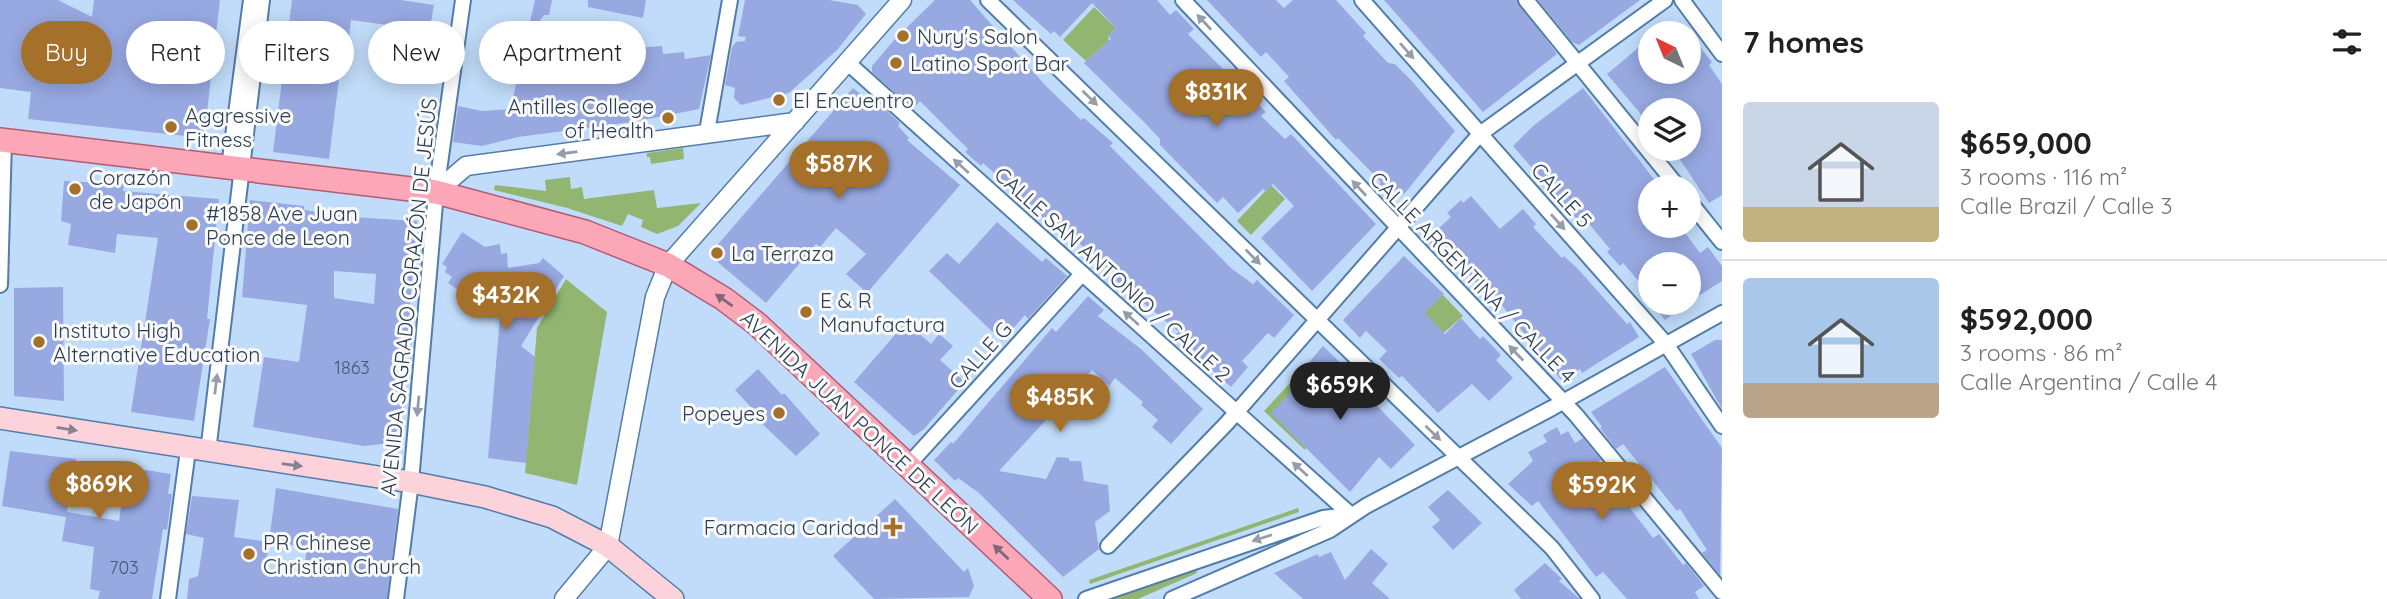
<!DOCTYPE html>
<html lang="en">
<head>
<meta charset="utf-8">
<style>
  body { margin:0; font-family:Quicksand,sans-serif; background:#f2f2f2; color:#202124; height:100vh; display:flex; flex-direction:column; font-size:26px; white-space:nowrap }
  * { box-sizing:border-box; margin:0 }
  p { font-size:23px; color:#757577 }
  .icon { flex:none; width:38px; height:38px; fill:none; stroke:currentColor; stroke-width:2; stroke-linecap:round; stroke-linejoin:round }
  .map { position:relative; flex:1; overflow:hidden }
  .drawer { display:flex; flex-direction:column; background:#fff; width:665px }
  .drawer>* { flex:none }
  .guide { position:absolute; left:21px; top:21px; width:665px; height:63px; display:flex; gap:14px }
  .needle { width:46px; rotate:317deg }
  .buttons { position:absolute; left:1638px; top:21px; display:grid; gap:14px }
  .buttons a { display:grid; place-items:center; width:63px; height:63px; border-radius:50%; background:#fff; box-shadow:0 4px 18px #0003; font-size:35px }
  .price { position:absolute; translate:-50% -60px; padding:0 16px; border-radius:24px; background:#a57029; color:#fff; font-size:23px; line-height:46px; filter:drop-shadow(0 2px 4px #0008) }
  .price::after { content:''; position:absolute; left:50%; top:42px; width:21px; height:16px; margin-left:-10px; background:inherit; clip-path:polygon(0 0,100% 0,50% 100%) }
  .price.on { background:#222; color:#fff }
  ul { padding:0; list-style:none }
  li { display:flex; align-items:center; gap:21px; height:175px; padding:0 21px }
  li+li { border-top:2px solid #e0e0e0 }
  li span { display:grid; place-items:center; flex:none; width:196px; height:140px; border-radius:7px; color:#555 }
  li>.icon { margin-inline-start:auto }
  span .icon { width:84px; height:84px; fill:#fffc; stroke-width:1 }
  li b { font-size:30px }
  h2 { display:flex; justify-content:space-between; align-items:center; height:84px; padding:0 21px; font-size:30px }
  .tag { padding:0 24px; border-radius:32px; background:#fff; box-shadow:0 4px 18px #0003; font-size:24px; line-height:63px }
  .tag.on { background:#a57029; color:#fff }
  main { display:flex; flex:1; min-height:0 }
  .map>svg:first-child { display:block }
  .green { fill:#92b671 }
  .building { fill:#98a9e2; fill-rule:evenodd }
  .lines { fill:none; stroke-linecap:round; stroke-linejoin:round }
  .minor-casing { stroke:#527da9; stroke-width:18 }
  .tertiary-casing { stroke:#527da9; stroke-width:21 }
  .secondary-casing { stroke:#527da9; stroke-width:24 }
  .primary-casing { stroke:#b05c74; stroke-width:26 }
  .minor { stroke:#fff; stroke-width:14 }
  .tertiary { stroke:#fff; stroke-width:18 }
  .secondary { stroke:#fdd3db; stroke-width:21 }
  .primary { stroke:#fba7b7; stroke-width:23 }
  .oneway { fill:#959ea8 }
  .oneway2 { fill:#7e687a }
  .oneway3 { fill:#8a8190 }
  .poi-dot { fill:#a57029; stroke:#fafafa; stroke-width:2.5 }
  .labels { text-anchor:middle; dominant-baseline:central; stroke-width:6; stroke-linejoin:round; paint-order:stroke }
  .number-label { font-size:18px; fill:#465976 }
  .poi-label { font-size:21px; fill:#2b3e52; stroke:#fafafa; text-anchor:start }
  .street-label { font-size:21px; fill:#2b3e52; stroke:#fafafa }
</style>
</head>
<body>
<main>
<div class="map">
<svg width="1722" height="599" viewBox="0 0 1722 599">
  <rect width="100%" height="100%" fill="#c1dcfa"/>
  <!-- green -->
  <path class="green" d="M1094 7 1116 28 1108 36 1109 41 1086 61 1063 40Z
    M683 148 684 159 651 164 650 157H647V153Z
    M570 177 571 189 582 187 584 199 654 190 657 208 701 203 678 226 657 234 641 227 643 220 628 214 622 226 567 208 494 190 495 185 546 191 545 180Z
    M1271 185 1285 199 1251 235 1237 221Z
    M566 279 607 312 577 485 525 473 537 328Z
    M1442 294 1463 316 1430 345 1411 325Z
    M1304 368 1324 388 1305 450 1264 411Z
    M1298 508 1299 512 1090 584 1089 580Z
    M1196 570 1197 573 1138 599H1112Z"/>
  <!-- building -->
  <path class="building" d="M0 0H58L92 17 94 0H220L204 138 28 119 31 92 0 88Z
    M292 0H401L434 5 428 39 401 36 402 27 351 20 346 63H341L329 159 273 152Z
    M535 0H552L549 15H544L526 40Z
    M588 0H646L643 18 588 7Z
    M745 0H829L858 5 866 14 837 50 789 93 741 105 734 98 735 88 725 85 732 47 736 42 745 41 746 37 738 36Z
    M935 0H970L1045 85 1081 120 1084 118 1113 143 1110 146 1232 269 1253 284 1257 280 1294 315 1274 338 1268 333 1242 361 1248 367 1231 387 1193 353 1195 351 1176 334 1179 332 1113 278 1115 276 1067 232 1048 215 1044 219 983 163 981 166 965 152 968 149 920 101 913 109 872 72V66L895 39Z
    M1013 0H1157L1170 15 1176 10 1194 29 1188 34 1266 112 1261 116 1285 139 1291 134 1376 224 1312 291 1261 238 1294 206 1273 184 1266 192 1263 189 1238 213 1223 197 1217 203 1160 145V139L1145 123 1084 63 1111 39 1108 36 1116 28 1092 3 1060 37 1054 31 1051 34Z
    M1207 0H1276L1284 8 1293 0H1336L1366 33 1363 36 1388 63 1395 64 1410 79 1455 131 1405 193 1393 202 1378 185 1381 182 1338 138 1336 140 1284 81 1289 77 1266 52 1261 57Z
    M1384 0H1517L1557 54 1483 112Z
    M1538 0H1640L1579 45 1572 42Z
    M1650 38V72H1689V55L1699 46 1712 62 1709 65 1722 84V195L1709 203 1673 149H1689V110H1650V125L1607 74Z
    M662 46 663 54 684 52 685 59 711 55 699 109 633 122 518 137 482 146 453 142 458 106 482 111 511 109 519 69 540 72 568 68 634 54 635 48Z
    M853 88 875 106 874 99 900 123 898 126 909 138 907 140 960 185 867 293 846 274 866 254 836 228 820 247 816 244 766 303 714 259V249Z
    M1583 88 1660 187H1650V226H1680L1700 253 1708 247 1722 266V281L1689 302V264H1650V278L1642 285 1623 263 1620 266 1607 252 1610 249 1585 219 1580 223 1513 146 1533 126Z
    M64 181 124 184 123 191 219 199 207 319H210L194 421 131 412 158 238 117 234 115 253 68 245 71 224 61 221Z
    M1471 196 1500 229 1523 209 1536 224 1533 227 1562 258 1564 256 1578 269 1627 324 1630 322 1639 337 1582 373 1580 369 1561 380 1497 299 1494 302 1460 265 1458 267 1453 262 1450 265 1427 239 1451 217 1447 213 1461 200 1463 203Z
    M250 200 304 206V210L352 217 417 221 400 427 383 444 364 446 253 427 264 357 299 362 307 305 242 297ZM334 271 376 274 374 304 334 298Z
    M997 222 1042 262 1046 258 1067 276 1028 319 1025 315 1002 341 929 271 947 253 959 264Z
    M462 232 485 247 500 244 501 254 507 253 508 268 539 263 543 258 564 276 521 346 535 357 526 463 488 458 500 317 448 283 452 277 445 272 447 267 442 264Z
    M1404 256 1444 294 1425 313 1445 334 1461 318 1480 339 1483 336 1501 355 1496 360 1513 378 1489 401 1472 384 1438 413 1402 376 1399 378 1379 359 1387 351 1366 331 1360 338 1343 320Z
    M63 287 64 401 14 396V288Z
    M1088 296 1104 310 1098 316 1141 349 1203 409 1171 444 1152 427 1158 420 1141 405 1143 402 1115 378 1109 386 1092 370 999 471 1046 479 1057 457 1069 458V461H1081L1084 481 1108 485 1110 511 1095 522 1099 549 1063 577 979 493 958 478 955 481 934 460 951 442 953 444 1052 328 1056 332Z
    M1652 303H1688L1665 320Z
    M906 322 931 344 939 334 953 346 940 360 965 382 924 429 914 436 854 382Z
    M1715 340H1722V409L1691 354Z
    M1323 346 1358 380 1355 383 1415 445 1391 469 1379 457 1350 492 1271 413 1309 373 1304 368Z
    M1665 367 1722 448 1720 575 1702 553 1707 550 1680 509 1677 511 1623 444 1616 449 1600 428 1602 427 1591 412Z
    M758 369 782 395 784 393 820 434 796 456 757 419 759 416 735 390Z
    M1557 427 1561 435 1568 431 1575 443 1583 438 1601 460 1596 464 1613 488 1618 484 1631 500 1626 503 1653 538 1659 534 1683 565 1686 563 1704 586 1695 592 1699 599H1627L1603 572 1596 577 1538 501 1532 506 1508 484 1533 461 1528 452 1547 442 1543 435Z
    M10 451 76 459 67 512 119 521 127 467 171 474 168 494H172L167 530 163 529 152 599H98L100 591 90 589 94 547 62 541 66 517 2 506Z
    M276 488 398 509 387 599H187L189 579 198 576 204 538 186 534 192 496 239 500 234 537 269 542ZM269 542 307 547 303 576 265 571Z
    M1448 490 1482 523 1453 550 1432 527 1440 520 1428 507Z
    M895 499 964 572 968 568 974 586 969 597 874 599 833 556Z
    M1371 549 1388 564 1372 583 1390 599H1303L1274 573 1318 554 1319 557 1331 552 1345 580Z
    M1545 563 1562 579 1559 581 1580 599H1521L1514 590Z"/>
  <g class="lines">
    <!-- minor casing -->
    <g class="minor-casing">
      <path id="minor" d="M988 0 1552 548 1592 599
        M1183 0 1576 415 1722 592
        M1362 0 1666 344 1722 426
        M1526 0 1678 187
        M1682 0 1722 54
        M848 63 1351 515
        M707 132 730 0
        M229 167 251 0
        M1689 201 1722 242
        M0 285 4 140
        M208 452 262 0
        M909 464 1082 274
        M1108 546 1227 423 1480 134 1665 0
        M168 599 188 450
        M396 599 411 482 436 192 463 0
        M1086 599 1323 518 1350 515
        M1172 599 1330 530 1366 506 1552 408 1722 313"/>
    </g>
    <!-- tertiary casing -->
    <g class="tertiary-casing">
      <path id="tertiary" d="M436 192 466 166 795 122
        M564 599 608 546 655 297 668 265 902 0"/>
    </g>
    <!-- secondary casing -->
    <g class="secondary-casing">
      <path id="secondary" d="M0 418 411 482 485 497 552 517 608 546 673 599"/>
    </g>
    <!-- primary casing -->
    <g class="primary-casing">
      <path id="primary" d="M0 140 436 192 585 232 668 265 724 299 757 324 1050 599"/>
    </g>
    <!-- minor -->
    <use href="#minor" class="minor"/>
    <!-- tertiary -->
    <use href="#tertiary" class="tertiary"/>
    <!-- secondary -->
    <use href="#secondary" class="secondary"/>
    <!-- primary -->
    <use href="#primary" class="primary"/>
  </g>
  <!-- one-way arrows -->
  <defs><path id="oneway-solid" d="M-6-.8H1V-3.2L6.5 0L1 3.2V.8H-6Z" transform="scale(1.75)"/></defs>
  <g class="oneway">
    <use href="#oneway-solid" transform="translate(1204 22) rotate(-133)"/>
    <use href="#oneway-solid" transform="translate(1407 51) rotate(49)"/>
    <use href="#oneway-solid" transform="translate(1090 98) rotate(44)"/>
    <use href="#oneway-solid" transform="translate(567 153) rotate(172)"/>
    <use href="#oneway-solid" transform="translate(961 166) rotate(-138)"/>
    <use href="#oneway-solid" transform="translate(1359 188) rotate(-133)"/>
    <use href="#oneway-solid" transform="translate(1558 222) rotate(48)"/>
    <use href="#oneway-solid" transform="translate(1253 257) rotate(45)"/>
    <use href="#oneway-solid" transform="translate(1131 318) rotate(-138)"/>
    <use href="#oneway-solid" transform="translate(1516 353) rotate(-134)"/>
    <use href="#oneway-solid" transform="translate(216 384) rotate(-83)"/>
    <use href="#oneway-solid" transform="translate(418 406) rotate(95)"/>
    <use href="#oneway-solid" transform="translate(1433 433) rotate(44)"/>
    <use href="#oneway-solid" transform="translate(1300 469) rotate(-138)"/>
    <use href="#oneway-solid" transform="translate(1262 538) rotate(162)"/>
  </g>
  <g class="oneway2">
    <use href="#oneway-solid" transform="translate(724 300) rotate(-145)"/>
    <use href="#oneway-solid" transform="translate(1001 552) rotate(-137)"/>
  </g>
  <g class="oneway3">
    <use href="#oneway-solid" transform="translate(67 429) rotate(9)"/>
    <use href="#oneway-solid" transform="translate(292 465) rotate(8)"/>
  </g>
  <!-- markers -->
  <g class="poi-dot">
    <circle cx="903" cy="36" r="7"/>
    <circle cx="896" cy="63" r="7"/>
    <circle cx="779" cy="100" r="7"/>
    <circle cx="668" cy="118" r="7"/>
    <circle cx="171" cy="127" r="7"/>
    <circle cx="75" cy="189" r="7"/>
    <circle cx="192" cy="225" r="7"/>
    <circle cx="717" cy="253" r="7"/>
    <circle cx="806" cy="312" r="7"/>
    <circle cx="39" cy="342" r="7"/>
    <circle cx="779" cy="413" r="7"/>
    <path d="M889.5 516.5h7v7h7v7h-7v7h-7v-7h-7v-7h7z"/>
    <circle cx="249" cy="554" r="7"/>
  </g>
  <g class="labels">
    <!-- number labels -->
    <g class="number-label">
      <text x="352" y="367">1863</text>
      <text x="124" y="567">703</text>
    </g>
    <!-- poi labels -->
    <g class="poi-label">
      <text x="917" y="36">Nury's Salon</text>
      <text x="910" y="63">Latino Sport Bar</text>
      <text x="793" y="100">El Encuentro</text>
      <text x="654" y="106" text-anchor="end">Antilles College<tspan x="654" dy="24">of Health</tspan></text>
      <text x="185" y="115">Aggressive<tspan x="185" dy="24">Fitness</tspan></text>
      <text x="89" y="177">Corazón<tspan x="89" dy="24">de Japón</tspan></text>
      <text x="206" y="213">#1858 Ave Juan<tspan x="206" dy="24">Ponce de Leon</tspan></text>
      <text x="731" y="253">La Terraza</text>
      <text x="820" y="300">E &amp; R<tspan x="820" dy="24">Manufactura</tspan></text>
      <text x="53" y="330">Instituto High<tspan x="53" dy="24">Alternative Education</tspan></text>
      <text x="765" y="413" text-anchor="end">Popeyes</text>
      <text x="879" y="527" text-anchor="end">Farmacia Caridad</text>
      <text x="263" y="542">PR Chinese<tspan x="263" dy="24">Christian Church</tspan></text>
    </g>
    <!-- street labels -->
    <g class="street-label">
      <text transform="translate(1562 195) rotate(48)">CALLE 5</text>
      <text transform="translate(1113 274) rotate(42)">CALLE SAN ANTONIO / CALLE 2</text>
      <text transform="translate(1473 277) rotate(46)">CALLE ARGENTINA / CALLE 4</text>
      <text transform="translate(408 297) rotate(-84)">AVENIDA SAGRADO CORAZÓN DE JESÚS</text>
      <text transform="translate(980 355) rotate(-48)">CALLE G</text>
      <text transform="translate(860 422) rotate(43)">AVENIDA JUAN PONCE DE LEÓN</text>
    </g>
  </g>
</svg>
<div class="buttons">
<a><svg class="needle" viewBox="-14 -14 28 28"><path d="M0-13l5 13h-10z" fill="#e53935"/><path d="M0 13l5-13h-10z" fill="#757577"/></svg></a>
<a><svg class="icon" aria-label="layers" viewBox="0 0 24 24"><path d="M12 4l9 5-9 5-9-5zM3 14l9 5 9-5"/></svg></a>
<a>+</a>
<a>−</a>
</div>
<b class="price" style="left:1216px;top:129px">$831K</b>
<b class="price" style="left:839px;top:201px">$587K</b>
<b class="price" style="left:506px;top:332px">$432K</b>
<b class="price on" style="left:1340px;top:422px">$659K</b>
<b class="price" style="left:1060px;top:434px">$485K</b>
<b class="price" style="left:99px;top:521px">$869K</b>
<b class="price" style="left:1602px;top:522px">$592K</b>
<div class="guide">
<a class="tag on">Buy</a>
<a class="tag">Rent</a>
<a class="tag">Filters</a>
<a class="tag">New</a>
<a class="tag">Apartment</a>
</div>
</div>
<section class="drawer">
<h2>7 homes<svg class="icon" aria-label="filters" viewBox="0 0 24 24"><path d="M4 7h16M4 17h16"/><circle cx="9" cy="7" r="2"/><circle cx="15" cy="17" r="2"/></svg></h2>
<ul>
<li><span style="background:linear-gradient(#c9d6e8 75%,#c2b280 0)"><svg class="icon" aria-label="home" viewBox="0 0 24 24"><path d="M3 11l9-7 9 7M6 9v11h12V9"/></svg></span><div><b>$659,000</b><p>3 rooms · 116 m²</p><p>Calle Brazil / Calle 3</p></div></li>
<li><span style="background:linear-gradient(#a9c7e8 75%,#b9a48a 0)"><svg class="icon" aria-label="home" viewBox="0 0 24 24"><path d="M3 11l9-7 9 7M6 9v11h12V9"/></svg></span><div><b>$592,000</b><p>3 rooms · 86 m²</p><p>Calle Argentina / Calle 4</p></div></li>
</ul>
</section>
</main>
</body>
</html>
